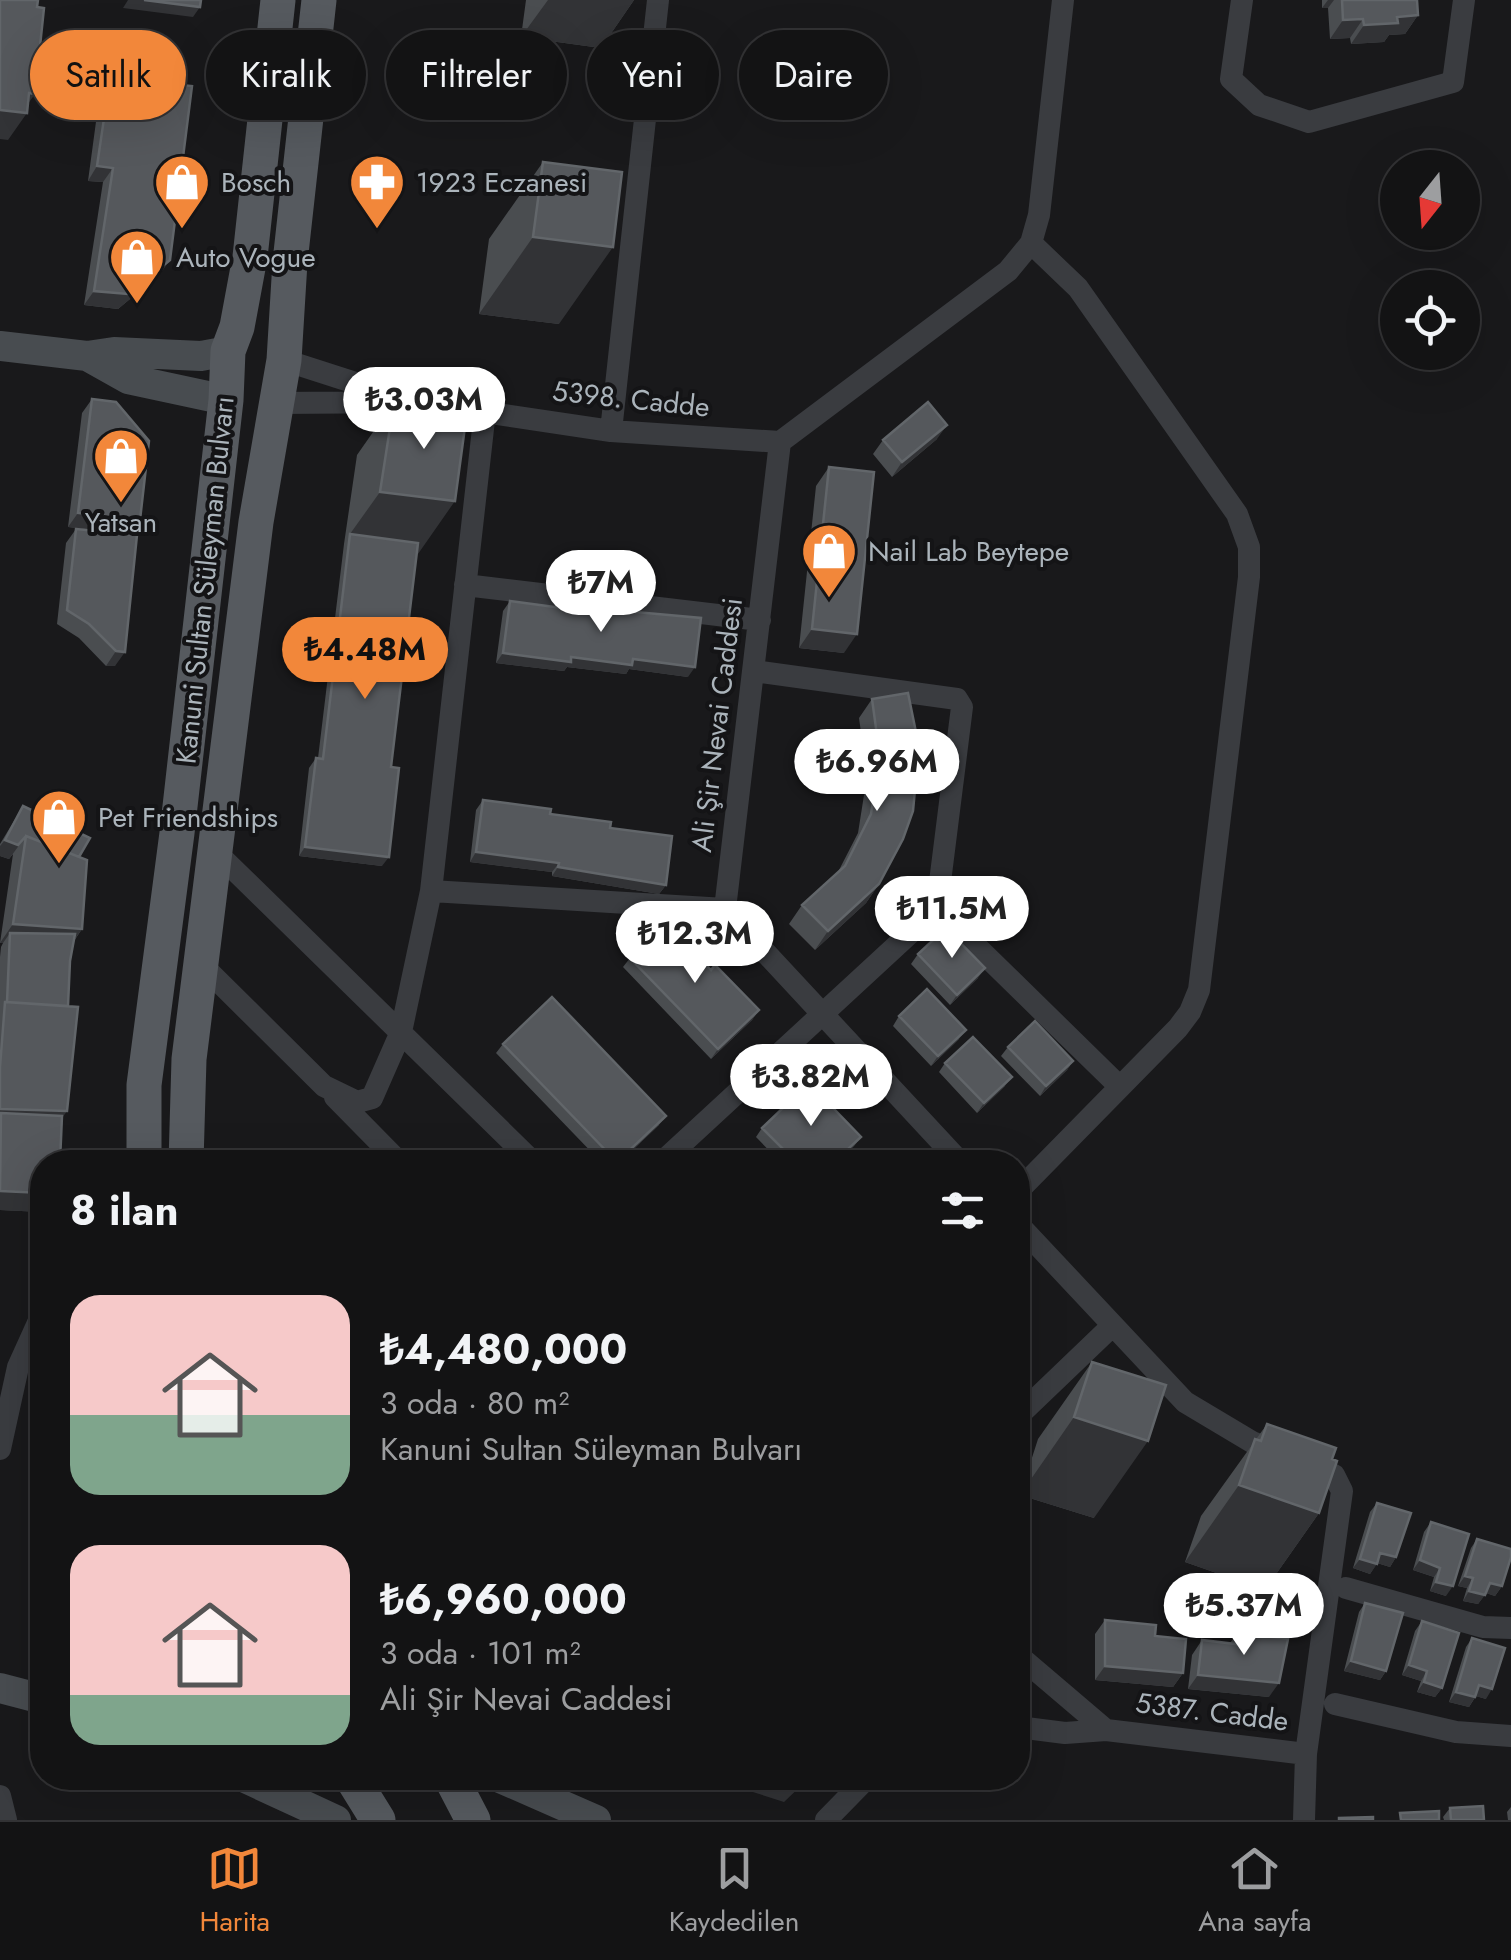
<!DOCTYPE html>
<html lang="tr">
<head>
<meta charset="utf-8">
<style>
  body { margin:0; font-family:Jost,sans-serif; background:#1c1c1d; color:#f1f3f6; height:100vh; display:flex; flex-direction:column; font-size:38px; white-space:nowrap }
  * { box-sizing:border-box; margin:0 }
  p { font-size:32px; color:#9d9ea0 }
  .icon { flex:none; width:55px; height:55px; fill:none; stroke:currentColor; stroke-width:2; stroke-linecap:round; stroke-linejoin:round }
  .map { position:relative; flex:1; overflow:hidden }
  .sheet { position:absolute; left:30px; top:1150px; width:1000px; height:640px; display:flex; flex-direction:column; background:#131314; border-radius:40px; box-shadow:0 10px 40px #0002,0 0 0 2px #323234 }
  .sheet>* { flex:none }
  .banner { position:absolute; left:30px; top:30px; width:1000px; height:90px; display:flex; gap:20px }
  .needle { width:65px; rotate:197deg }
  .tools { position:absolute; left:1380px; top:150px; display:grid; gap:20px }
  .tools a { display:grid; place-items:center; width:100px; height:100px; border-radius:50%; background:#131314; box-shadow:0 10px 40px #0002,0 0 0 2px #323234; font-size:50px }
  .price { position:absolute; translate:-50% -85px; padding:0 22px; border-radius:35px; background:#fff; color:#222; font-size:32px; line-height:65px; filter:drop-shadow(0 2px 5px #0008) }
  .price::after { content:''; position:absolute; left:50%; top:60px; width:30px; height:22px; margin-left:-15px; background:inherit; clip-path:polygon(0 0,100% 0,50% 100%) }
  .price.on { background:#f2873a; color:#111 }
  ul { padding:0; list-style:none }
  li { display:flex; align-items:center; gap:30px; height:250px; padding:0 40px }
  li span { display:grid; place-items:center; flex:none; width:280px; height:200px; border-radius:30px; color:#555 }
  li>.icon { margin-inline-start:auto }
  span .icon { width:120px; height:120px; fill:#fffc; stroke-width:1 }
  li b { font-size:42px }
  h2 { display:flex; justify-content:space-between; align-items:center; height:120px; padding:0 40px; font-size:42px }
  .chip { padding:0 35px; border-radius:45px; background:#131314; box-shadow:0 10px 40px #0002,0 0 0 2px #323234; font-size:35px; line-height:90px }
  .chip.on { background:#f2873a; color:#111 }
  .tab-bar { display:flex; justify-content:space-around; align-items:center; height:140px; border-top:2px solid #323234; background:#131314; font-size:28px; color:#9d9ea0 }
  .tab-bar a { display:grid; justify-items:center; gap:5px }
  .tab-bar .on { color:#f2873a }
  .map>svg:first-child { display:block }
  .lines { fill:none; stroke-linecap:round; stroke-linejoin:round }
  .street { stroke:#3a3c40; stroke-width:22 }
  .secondary { stroke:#484c50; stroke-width:30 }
  .primary { stroke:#565a5f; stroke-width:35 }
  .wall { fill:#4a4d50 }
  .shaded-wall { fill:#323336 }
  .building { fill:#55585c; stroke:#62666a; stroke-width:2.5 }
  .labels { text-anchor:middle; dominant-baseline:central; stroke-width:8; stroke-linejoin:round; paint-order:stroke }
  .poi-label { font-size:28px; fill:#abb4bb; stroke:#141416; text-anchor:start }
  .street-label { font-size:28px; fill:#abb4bb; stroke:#141416 }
</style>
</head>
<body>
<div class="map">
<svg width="1511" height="1820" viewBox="0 0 1511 1820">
  <rect width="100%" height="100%" fill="#19191b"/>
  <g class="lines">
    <!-- street -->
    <path class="street" d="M1242 0 1231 79 1259 105 1309 122 1453 82 1464 0
      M284 360 399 397
      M277 403 416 402 611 431 780 442
      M611 431 658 0
      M780 442 725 909 960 1162
      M780 442 1008 271 1031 243 1039 215 1063 0
      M465 585 760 620
      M217 853 533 1162
      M431 891 725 909
      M933 904 1119 1086
      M202 965 324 1086 357 1102 372 1098 401 1032 431 891 485 411
      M335 1097 399 1162
      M662 1162 920 924 937 898 940 882 962 707 957 699 754 671
      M1018 1191 1178 1028 1190 1012 1199 990 1249 577V547L1237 514 1078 288 1031 243
      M1018 1224 1185 1402 1252 1442 1334 1475 1342 1491 1306 1754 1304 1820
      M1018 1416 1112 1326
      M0 1449 18 1367 42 1314
      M1346 1588 1483 1627 1511 1628
      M1018 1655 1106 1730
      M1335 1704 1456 1732 1511 1736
      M1018 1727 1065 1733 1106 1730 1306 1754
      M0 1796 6 1820
      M826 1820 867 1778"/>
    <!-- secondary -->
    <path class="secondary" d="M0 346 87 356 114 352 201 356 228 351
      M87 356 128 379 226 400
      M0 1688 42 1699
      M245 1778 336 1820
      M500 1778 596 1820"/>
    <!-- primary -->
    <path class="primary" d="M144 1162V1085L177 833 226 400 228 351 237 327 250 257 278 0
      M186 1162 189 1059 256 522 284 360 290 262 319 0
      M352 1778 378 1820
      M451 1778 473 1820"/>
  </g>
  <!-- wall -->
  <path class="wall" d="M526 0H634L601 48 521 37Z
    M1322 0H1417L1418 15 1405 34 1389 35 1384 42 1351 44 1350 38 1330 39 1328 8H1322Z
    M110 78 160 274 118 309 84 305 103 182 88 181 100 92Z
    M543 162 559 324 479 314 489 239Z
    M92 399 130 534 68 527 82 413Z
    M394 402 418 554 416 553 391 767 382 866 299 856 309 768 316 758H318L344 544 357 455Z
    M937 439 892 477 873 454 883 440Z
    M829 467 844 653 799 648 816 486Z
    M76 529 137 535 115 666H106L79 638 57 624 66 543Z
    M510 601 590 611 592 608 688 677 629 669 626 674 567 667 564 671 496 663 503 611Z
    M908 693 879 884 866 903 815 950 789 924 802 905 838 872 858 833 867 776 859 718 872 699Z
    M483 800 610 828 666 885 659 894 552 876V872L470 862 476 810Z
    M23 806 79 857 82 929 74 941 70 961 62 1118 42 1162V1212L0 1210V957L1 947 3 943H0L13 854 9 859 0 856V844Z
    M918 954 978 978 950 1005 911 964Z
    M630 958 711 970 759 1010 752 1020 711 1059 623 967Z
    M899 1016 959 1039 931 1066 893 1026Z
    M503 1044 659 1125 620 1162H601L496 1053Z
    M1008 1047 1073 1061 1067 1070 1040 1096 1001 1056Z
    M945 1063 1005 1086 977 1113 939 1072Z
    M762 1128 861 1137 854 1146 837 1162H780L756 1137Z
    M1092 1362 1094 1518 1020 1495 1038 1439Z
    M1267 1424 1332 1459 1319 1513 1265 1590 1185 1562 1201 1516Z
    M1377 1503 1396 1557 1390 1567 1377 1563 1370 1574 1353 1568 1370 1512Z
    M1431 1522 1446 1596 1430 1591 1434 1577 1413 1570 1424 1532Z
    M1477 1539 1502 1586 1495 1596 1486 1593 1478 1604 1463 1601 1467 1588 1458 1586 1471 1548Z
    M1365 1603 1386 1671 1380 1680 1344 1671 1359 1612Z
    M1105 1620 1155 1636 1183 1673 1173 1687 1095 1680V1634Z
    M1422 1621 1442 1688 1435 1697 1417 1692 1421 1681 1402 1675 1415 1631Z
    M1238 1633 1269 1697 1188 1689 1192 1655 1202 1640 1230 1643Z
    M1472 1638 1486 1699 1476 1696 1469 1707 1449 1702 1466 1647Z
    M1511 1807V1820H1508L1507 1812Z
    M1450 1808 1484 1820H1444L1443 1817Z"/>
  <!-- shaded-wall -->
  <path class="shaded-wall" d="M128 0H144L200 7 193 17 123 8Z
    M548 0H634L601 48 521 37Z
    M1328 0H1334L1328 8H1322Z
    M1418 15 1405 34 1389 35 1384 42 1351 44 1364 25 1397 17Z
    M1363 19 1350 38 1330 39 1343 20Z
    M29 93 35 94 22 112 27 113 8 140 0 139V110Z
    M97 166 113 168 103 182 88 181Z
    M533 237 613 247 559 324 479 314Z
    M170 260 160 274 118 309 84 305 94 291Z
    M947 425 937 439 892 477 902 462Z
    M380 492 455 501 418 554 349 545 350 534Z
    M78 513 140 520 130 534 68 527Z
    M812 629 857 634 844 653 799 648Z
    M116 651 125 652 115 666H106Z
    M503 653 633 659 695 667 688 677 629 669 626 674 567 667 564 671 496 663Z
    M22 839 23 840 9 859 0 856V846L5 840Z
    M305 847 389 857 382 866 299 856Z
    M476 852 559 863 552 872 470 862Z
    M558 867 666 885 659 894 552 876Z
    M879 884 866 903 815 950 828 931Z
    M13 924 82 929 69 948 10 933 3 943H0Z
    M985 968 978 978 950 1005 957 995Z
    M759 1010 752 1020 711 1059 718 1049Z
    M966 1030 959 1039 931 1066 938 1056Z
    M1073 1061 1067 1070 1040 1096 1046 1086Z
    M1012 1077 1005 1086 977 1113 984 1103Z
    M0 1109 67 1111 54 1130 0 1114Z
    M666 1116 659 1125 620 1162H617Z
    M861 1137 854 1146 837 1162H834Z
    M0 1191 42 1193V1212L0 1210Z
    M1074 1417 1148 1441 1094 1518 1020 1495Z
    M1239 1485 1319 1513 1265 1590 1185 1562Z
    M1380 1553 1396 1557 1390 1567 1374 1562Z
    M1360 1559 1377 1564 1370 1574 1353 1568Z
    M1420 1560 1440 1568 1434 1577 1413 1570Z
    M1465 1576 1473 1578 1467 1588 1458 1586Z
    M1436 1582 1453 1586 1446 1596 1430 1591Z
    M1490 1583 1502 1586 1495 1596 1483 1592Z
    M1469 1591 1485 1595 1478 1604 1463 1601Z
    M1351 1661 1386 1671 1380 1680 1344 1671Z
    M1409 1665 1427 1671 1421 1681 1402 1675Z
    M1105 1666 1183 1673 1173 1687 1095 1680Z
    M1198 1675 1279 1683 1269 1697 1188 1689Z
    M1424 1682 1442 1688 1435 1697 1417 1692Z
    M1479 1685 1492 1689 1486 1699 1472 1695Z
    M1456 1692 1475 1697 1469 1707 1449 1702Z
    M709 1778H809L784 1802Z"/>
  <!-- building -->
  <path class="building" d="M0 0H38L37 7 44 8 35 94 29 93 27 113 0 110Z
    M144 0H201L200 7Z
    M1342 0H1417L1418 15 1397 17 1398 23 1364 25 1363 19 1343 20Z
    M110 78 192 86 170 260 128 294 94 291 113 168 97 166Z
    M543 162 622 172 613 247 533 237Z
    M92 399 116 402 149 441 140 520 78 513Z
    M394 402 467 412 455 501 380 492Z
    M928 402 947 425 902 462 883 440Z
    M829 467 874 472 857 634 812 629Z
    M76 529 137 535 125 652 116 651 89 624 67 610Z
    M350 534 418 543 391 767 399 768 389 857 305 847 316 758 323 759Z
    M510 601 592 612V608L701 618 695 667 633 659 632 665 571 657V662L503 653Z
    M908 693 919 747 913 811 903 839 879 884 828 931 802 905 845 866 871 814 880 757 872 699Z
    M483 800 551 809 550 814 611 822 610 828 672 836 666 885 558 867 559 863 476 852Z
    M23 806 90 838 79 857 26 836 18 845 5 840Z
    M26 836 87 860 82 929 13 924Z
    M666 923 711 970 715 965 759 1010 718 1049 630 958Z
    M946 928 985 968 957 995 918 954Z
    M10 933 75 934 70 961 68 1006 7 1002Z
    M927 989 966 1030 938 1056 899 1016Z
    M552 997 666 1116 617 1162 503 1044Z
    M5 1002 78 1007 67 1111 0 1109V1067Z
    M1035 1021 1073 1061 1046 1086 1008 1047Z
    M973 1037 1012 1077 984 1103 945 1063Z
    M809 1083 861 1137 834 1162H796L762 1128Z
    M1 1113 62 1116 60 1162H42V1193L0 1191Z
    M694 1155 702 1162H686Z
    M1092 1362 1166 1385 1148 1441 1074 1417Z
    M1267 1424 1336 1448 1332 1459 1337 1461 1319 1513 1239 1485 1255 1439 1261 1441Z
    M1377 1503 1411 1513 1396 1557 1380 1553 1377 1564 1360 1559Z
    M1431 1522 1469 1534 1453 1586 1436 1582 1440 1568 1420 1560Z
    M1477 1539 1511 1549V1557L1502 1586 1490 1583 1485 1595 1469 1591 1473 1578 1465 1576Z
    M1365 1603 1403 1613 1386 1671 1351 1661Z
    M1105 1620 1156 1625 1155 1636 1186 1639 1183 1673 1105 1666Z
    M1422 1621 1459 1633 1442 1688 1424 1682 1427 1671 1409 1665Z
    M1238 1633 1288 1639 1279 1683 1198 1675 1202 1640 1236 1644Z
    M1472 1638 1505 1648 1492 1689 1479 1685 1475 1697 1456 1692Z
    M778 1778H803L797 1784Z
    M1483 1806 1484 1820H1451L1450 1808Z
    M1439 1811V1820H1401L1400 1813Z
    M1373 1817V1820H1339V1818Z"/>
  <!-- icons -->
  <defs>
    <g id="shop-pin" transform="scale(2.875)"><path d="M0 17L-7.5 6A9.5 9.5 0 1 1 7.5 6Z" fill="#f2873a" stroke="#141416"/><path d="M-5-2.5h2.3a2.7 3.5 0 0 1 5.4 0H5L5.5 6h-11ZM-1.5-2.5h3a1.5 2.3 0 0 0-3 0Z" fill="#fff"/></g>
    <g id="pharmacy-pin" transform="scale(2.875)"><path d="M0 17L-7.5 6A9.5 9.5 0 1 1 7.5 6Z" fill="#f2873a" stroke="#141416"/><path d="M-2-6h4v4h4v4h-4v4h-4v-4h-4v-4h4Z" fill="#fff"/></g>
  </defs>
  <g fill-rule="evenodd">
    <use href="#shop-pin" x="182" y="182"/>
    <use href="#pharmacy-pin" x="377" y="182"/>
    <use href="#shop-pin" x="137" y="257"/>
    <use href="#shop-pin" x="121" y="456"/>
    <use href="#shop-pin" x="829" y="551"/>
    <use href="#shop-pin" x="59" y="817"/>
  </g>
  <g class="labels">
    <!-- poi labels -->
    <g class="poi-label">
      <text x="221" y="182">Bosch</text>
      <text x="416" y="182">1923 Eczanesi</text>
      <text x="176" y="257">Auto Vogue</text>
      <text x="121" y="522" text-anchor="middle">Yatsan</text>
      <text x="868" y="551">Nail Lab Beytepe</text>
      <text x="98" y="817">Pet Friendships</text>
    </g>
    <!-- street labels -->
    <g class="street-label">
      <text transform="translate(631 399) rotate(6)">5398. Cadde</text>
      <text transform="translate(205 580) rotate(-84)">Kanuni Sultan Süleyman Bulvarı</text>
      <text transform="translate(717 725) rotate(-83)">Ali Şir Nevai Caddesi</text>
      <text transform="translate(1212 1712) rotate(7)">5387. Cadde</text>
    </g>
  </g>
</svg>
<div class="tools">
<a><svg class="needle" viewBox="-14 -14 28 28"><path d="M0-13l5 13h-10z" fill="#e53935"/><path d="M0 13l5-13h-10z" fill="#9d9ea0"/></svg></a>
<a><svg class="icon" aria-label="locate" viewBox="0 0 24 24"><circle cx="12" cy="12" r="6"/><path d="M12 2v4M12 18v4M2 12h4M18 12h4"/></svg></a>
</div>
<b class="price" style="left:424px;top:452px">₺3.03M</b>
<b class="price" style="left:601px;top:635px">₺7M</b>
<b class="price on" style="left:365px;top:702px">₺4.48M</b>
<b class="price" style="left:877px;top:814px">₺6.96M</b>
<b class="price" style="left:952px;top:961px">₺11.5M</b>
<b class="price" style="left:695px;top:986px">₺12.3M</b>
<b class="price" style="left:811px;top:1129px">₺3.82M</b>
<b class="price" style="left:1244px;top:1658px">₺5.37M</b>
<div class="banner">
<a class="chip on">Satılık</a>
<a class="chip">Kiralık</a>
<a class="chip">Filtreler</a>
<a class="chip">Yeni</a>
<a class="chip">Daire</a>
</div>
<section class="sheet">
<h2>8 ilan<svg class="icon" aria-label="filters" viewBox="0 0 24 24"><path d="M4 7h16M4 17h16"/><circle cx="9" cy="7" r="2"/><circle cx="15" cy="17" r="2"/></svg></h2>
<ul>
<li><span style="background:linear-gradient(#f6c9c9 60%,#7fa58c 0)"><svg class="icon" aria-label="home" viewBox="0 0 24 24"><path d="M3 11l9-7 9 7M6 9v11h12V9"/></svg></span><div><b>₺4,480,000</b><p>3 oda · 80 m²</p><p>Kanuni Sultan Süleyman Bulvarı</p></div></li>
<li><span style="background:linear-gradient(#f6c9c9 75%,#7fa58c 0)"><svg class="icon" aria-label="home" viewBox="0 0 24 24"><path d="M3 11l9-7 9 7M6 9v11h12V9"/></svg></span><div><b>₺6,960,000</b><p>3 oda · 101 m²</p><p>Ali Şir Nevai Caddesi</p></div></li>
</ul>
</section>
</div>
<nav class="tab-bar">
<a class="on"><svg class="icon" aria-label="map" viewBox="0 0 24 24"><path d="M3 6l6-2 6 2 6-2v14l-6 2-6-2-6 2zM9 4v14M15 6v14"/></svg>Harita</a>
<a><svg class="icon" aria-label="saved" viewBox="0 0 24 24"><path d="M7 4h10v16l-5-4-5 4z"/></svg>Kaydedilen</a>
<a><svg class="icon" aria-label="home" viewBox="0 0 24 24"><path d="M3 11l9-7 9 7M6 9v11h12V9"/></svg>Ana sayfa</a>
</nav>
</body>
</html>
